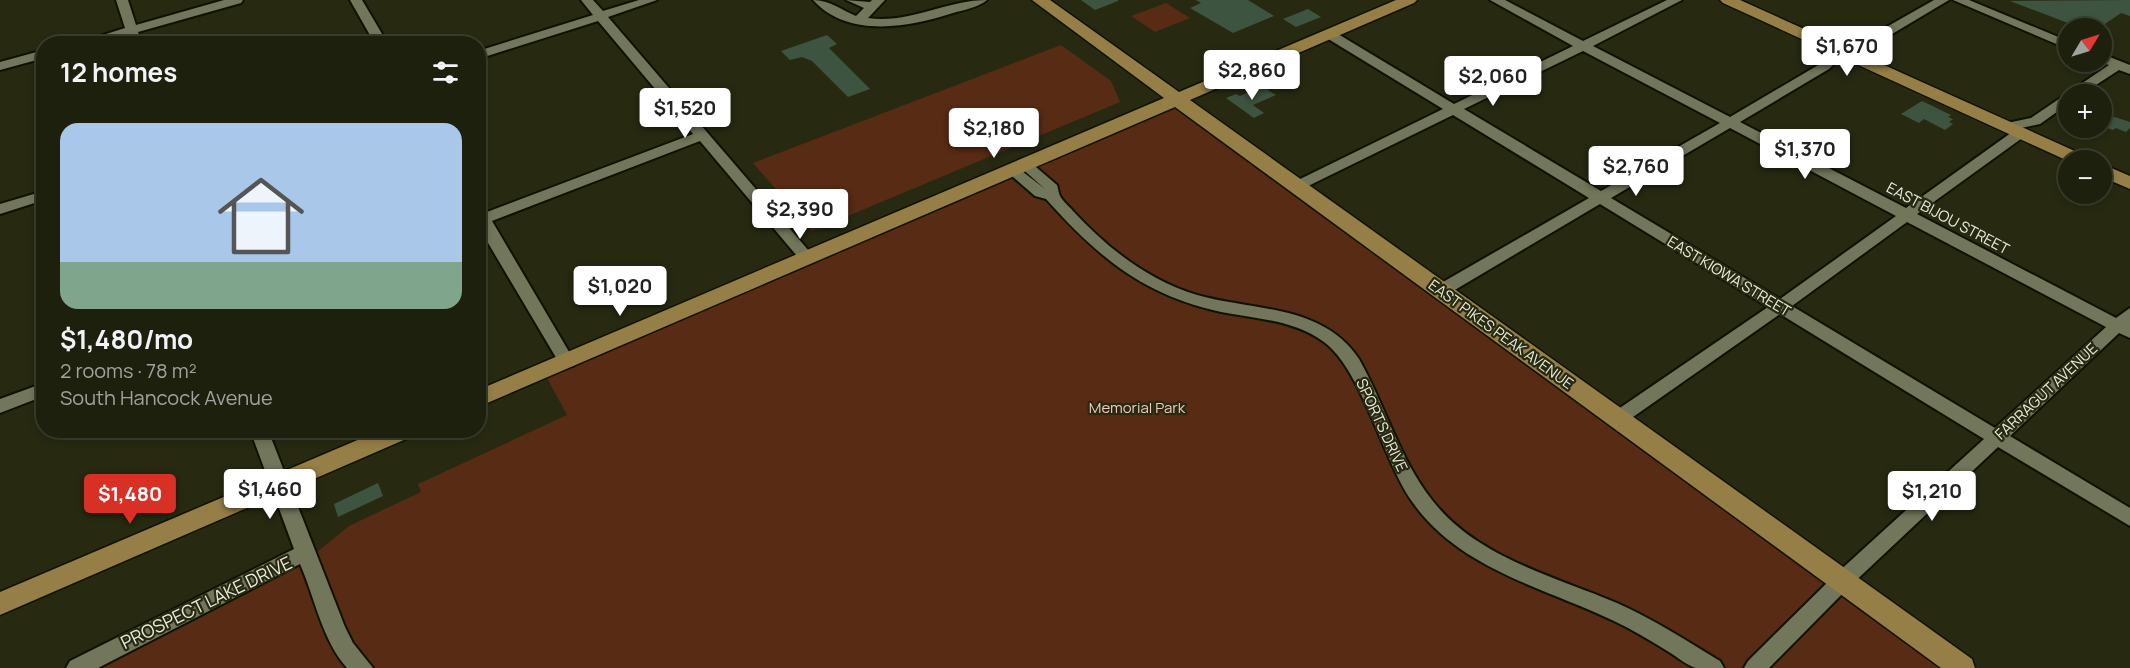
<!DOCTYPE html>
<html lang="en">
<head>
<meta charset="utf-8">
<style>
  body { margin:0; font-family:Manrope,sans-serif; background:#252816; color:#f1f3f6; height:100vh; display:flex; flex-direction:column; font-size:22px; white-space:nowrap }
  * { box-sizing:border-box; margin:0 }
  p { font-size:20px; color:#a0a39d }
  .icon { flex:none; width:33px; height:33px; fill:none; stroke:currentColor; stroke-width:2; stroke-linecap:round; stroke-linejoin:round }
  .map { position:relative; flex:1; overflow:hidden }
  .side { position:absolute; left:36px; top:36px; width:450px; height:402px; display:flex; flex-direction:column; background:#1d200d; border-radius:24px; box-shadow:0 3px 9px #0003,0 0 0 2px #3b3e2e }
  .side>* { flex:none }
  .needle { width:39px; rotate:52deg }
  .buttons { position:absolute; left:2058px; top:18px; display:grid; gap:12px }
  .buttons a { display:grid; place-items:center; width:54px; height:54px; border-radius:50%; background:#1d200d; box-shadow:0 3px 9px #0003,0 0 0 2px #3b3e2e; font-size:30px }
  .price { position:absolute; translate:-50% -51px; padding:0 14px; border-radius:6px; background:#fff; color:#222; font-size:20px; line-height:39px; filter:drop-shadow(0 2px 3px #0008) }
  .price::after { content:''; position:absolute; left:50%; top:36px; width:18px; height:14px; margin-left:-9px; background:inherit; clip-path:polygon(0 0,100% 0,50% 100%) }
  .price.on { background:#d93025; color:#fff }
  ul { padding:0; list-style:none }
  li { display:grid; align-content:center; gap:12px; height:318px; padding:0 24px }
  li+li { border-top:2px solid #3b3e2e }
  li span { display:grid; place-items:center; height:186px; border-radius:18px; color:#555 }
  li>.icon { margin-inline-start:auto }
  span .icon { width:108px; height:108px; fill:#fffc; stroke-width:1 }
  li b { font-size:26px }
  h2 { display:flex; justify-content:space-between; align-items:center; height:72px; padding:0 24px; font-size:26px }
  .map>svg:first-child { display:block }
  .green { fill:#582b14 }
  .building { fill:#3d5441 }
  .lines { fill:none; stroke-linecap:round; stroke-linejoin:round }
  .minor-casing { stroke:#101200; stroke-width:4 }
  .major-casing { stroke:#101200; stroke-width:3 }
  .minor { fill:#72765a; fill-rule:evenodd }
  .major { fill:#967f46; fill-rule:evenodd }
  .labels { text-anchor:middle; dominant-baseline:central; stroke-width:4.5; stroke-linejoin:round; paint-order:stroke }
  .street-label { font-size:15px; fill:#e9ecdd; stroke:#272a11 }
  .park-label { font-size:15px; fill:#f2cbba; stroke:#272a11 }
  .near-street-label { font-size:18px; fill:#e9ecdd; stroke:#272a11 }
</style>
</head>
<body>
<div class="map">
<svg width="2130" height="668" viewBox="0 0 2130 668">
  <rect width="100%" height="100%" fill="#272a11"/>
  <!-- green -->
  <path class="green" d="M1166 3 1190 18 1155 32 1131 16Z
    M1061 45 1111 81 1120 102 812 231 753 163Z
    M1171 108 1177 109 1941 668H86L307 560 349 526 421 492 418 484 567 415 547 378Z"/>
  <!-- building -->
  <path class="building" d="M1081 0H1118V1L1095 10Z
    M1196 0H1248L1274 16 1233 33 1190 8 1201 3Z
    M2130 0V16L2121 13 2099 28H2081L2010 1Z
    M1308 9 1321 17 1296 27 1283 19Z
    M827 35 837 44 829 48 870 89 848 97 812 61 802 57 790 60 781 51Z
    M1262 86 1276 95 1253 105 1264 113 1254 118 1226 98 1236 94 1240 96Z
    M1922 101 1951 115 1948 117 1953 119 1949 122 1953 124 1945 130 1924 119 1919 123 1901 114Z
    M2102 113 2130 122V128L2126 132 2116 128 2113 130 2102 126Z
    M378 483 383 496 338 517 334 504Z"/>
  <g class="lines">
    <!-- minor casing -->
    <g class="minor-casing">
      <path id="minor" d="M116 0H128L136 25 224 0H243L241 3 138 32 142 44H130L127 35 97 44H75L125 28Z
        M350 0H362L388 44H375Z
        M581 0H593L603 11 639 0H657L608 17 815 258 807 263 802 262 700 141 492 221 575 362 573 366H561L478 226V206L484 208 487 212 693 134 598 21 478 59V51L593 15Z
        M813 0C830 0 841 10 856 16L864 8 846 0 870 2 872 0H885L868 18C910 24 946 0 987 0 979 7 964 10 953 13 910 27 848 39 813 0Z
        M1490 0H1505L1583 41 1667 0H1682L1593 46 1730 117 1820 64 1826 57 1831 45 1860 42 1934 0H1949L1867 49 1841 51 1837 61 1829 69 1740 122 1906 208 2015 130H2025L2027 133 2025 136 1917 214 2116 318 2130 308V338L2119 333 2010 436 2130 508V526L1998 447 1850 586 1769 668H1744L1748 661 1836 574 1984 439 1780 314 1623 424 1617 426 1611 424 1608 419 1611 414 1768 307 1600 204 1448 294H1436L1434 290 1436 286 1589 198 1453 115 1302 189H1292L1290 186 1292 183 1443 109 1325 37 1323 34 1325 31H1333L1454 104 1573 46ZM1583 51 1720 123 1601 191 1464 109ZM1730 128 1896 216 1780 299 1611 198ZM1907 222 2106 327 1995 428 1792 306Z
        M1953 0H1969L2068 41V49Z
        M44 50V58L0 70V62Z
        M2102 54 2130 65V74L2119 70 2082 94H2068V104L2040 124 2007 131 2002 130 2000 127 2002 124 2031 118 2109 65 2099 62H2102Z
        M1025 161 1030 162 1057 185C1058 188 1058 190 1059 193 1060 199 1069 206 1073 211 1107 248 1148 280 1197 295 1253 311 1323 304 1359 359 1385 405 1399 458 1432 500 1477 558 1554 576 1617 603 1653 619 1687 641 1720 661L1724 668C1715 668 1705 668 1696 668 1688 666 1677 657 1669 652 1651 641 1633 630 1614 621 1543 587 1458 569 1411 500 1383 459 1361 369 1324 342 1294 320 1257 319 1221 312 1143 295 1098 257 1046 199L1035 196 1006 171 1008 168H1018L1045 189 1018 165Z
        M44 191V200L0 214V204Z
        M44 383V396L0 413V399Z
        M250 430H268L345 627 353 643 373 668H347C322 640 315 598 300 564L98 668H66L70 661 294 549Z"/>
    </g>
    <!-- major casing -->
    <g class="major-casing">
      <path id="major" d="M1032 0H1050L1179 92 1396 0H1417L1414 3 1190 100 1972 659 1975 668H1941L1175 107 478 407V390L1164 98Z
        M1720 0H1740L2086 156 2089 160 2068 161 1723 3Z
        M2102 164 2130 176V189L2102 177Z
        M381 430H416L413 436 0 615V592Z"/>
    </g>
    <!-- minor -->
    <use href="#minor" class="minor"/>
    <!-- major -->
    <use href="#major" class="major"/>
  </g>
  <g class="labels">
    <!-- street labels -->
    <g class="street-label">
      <text transform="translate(1948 218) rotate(28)">EAST BIJOU STREET</text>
      <text transform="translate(1729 276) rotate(31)">EAST KIOWA STREET</text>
      <text transform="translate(1501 334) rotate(36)">EAST PIKES PEAK AVENUE</text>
      <text transform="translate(2046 391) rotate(-43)">FARRAGUT AVENUE</text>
      <text transform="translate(1382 425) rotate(65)">SPORTS DRIVE</text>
    </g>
    <!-- park labels -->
    <g class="park-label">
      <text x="1137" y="407">Memorial Park</text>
    </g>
    <!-- near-street labels -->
    <g class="near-street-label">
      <text transform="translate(206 602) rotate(-26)">PROSPECT LAKE DRIVE</text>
    </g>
  </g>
</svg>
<div class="buttons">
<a><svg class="needle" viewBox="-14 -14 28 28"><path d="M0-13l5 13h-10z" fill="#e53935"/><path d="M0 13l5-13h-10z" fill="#a0a39d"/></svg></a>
<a>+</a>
<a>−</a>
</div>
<b class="price" style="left:1847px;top:77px">$1,670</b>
<b class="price" style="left:1252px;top:101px">$2,860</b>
<b class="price" style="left:1493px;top:107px">$2,060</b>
<b class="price" style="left:685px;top:139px">$1,520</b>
<b class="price" style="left:994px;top:159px">$2,180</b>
<b class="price" style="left:1805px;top:180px">$1,370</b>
<b class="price" style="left:1636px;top:197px">$2,760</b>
<b class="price" style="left:800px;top:240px">$2,390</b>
<b class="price" style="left:620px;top:317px">$1,020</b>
<b class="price" style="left:270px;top:520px">$1,460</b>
<b class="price" style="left:1932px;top:522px">$1,210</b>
<b class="price on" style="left:130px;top:525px">$1,480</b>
<section class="side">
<h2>12 homes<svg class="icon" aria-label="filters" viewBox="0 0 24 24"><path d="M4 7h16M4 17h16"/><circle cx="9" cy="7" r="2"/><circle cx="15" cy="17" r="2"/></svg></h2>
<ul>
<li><span style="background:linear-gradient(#a9c7e8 75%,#7fa58c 0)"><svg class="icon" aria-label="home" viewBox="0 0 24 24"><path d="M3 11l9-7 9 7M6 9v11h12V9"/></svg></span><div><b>$1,480/mo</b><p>2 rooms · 78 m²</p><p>South Hancock Avenue</p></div></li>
</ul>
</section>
</div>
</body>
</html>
